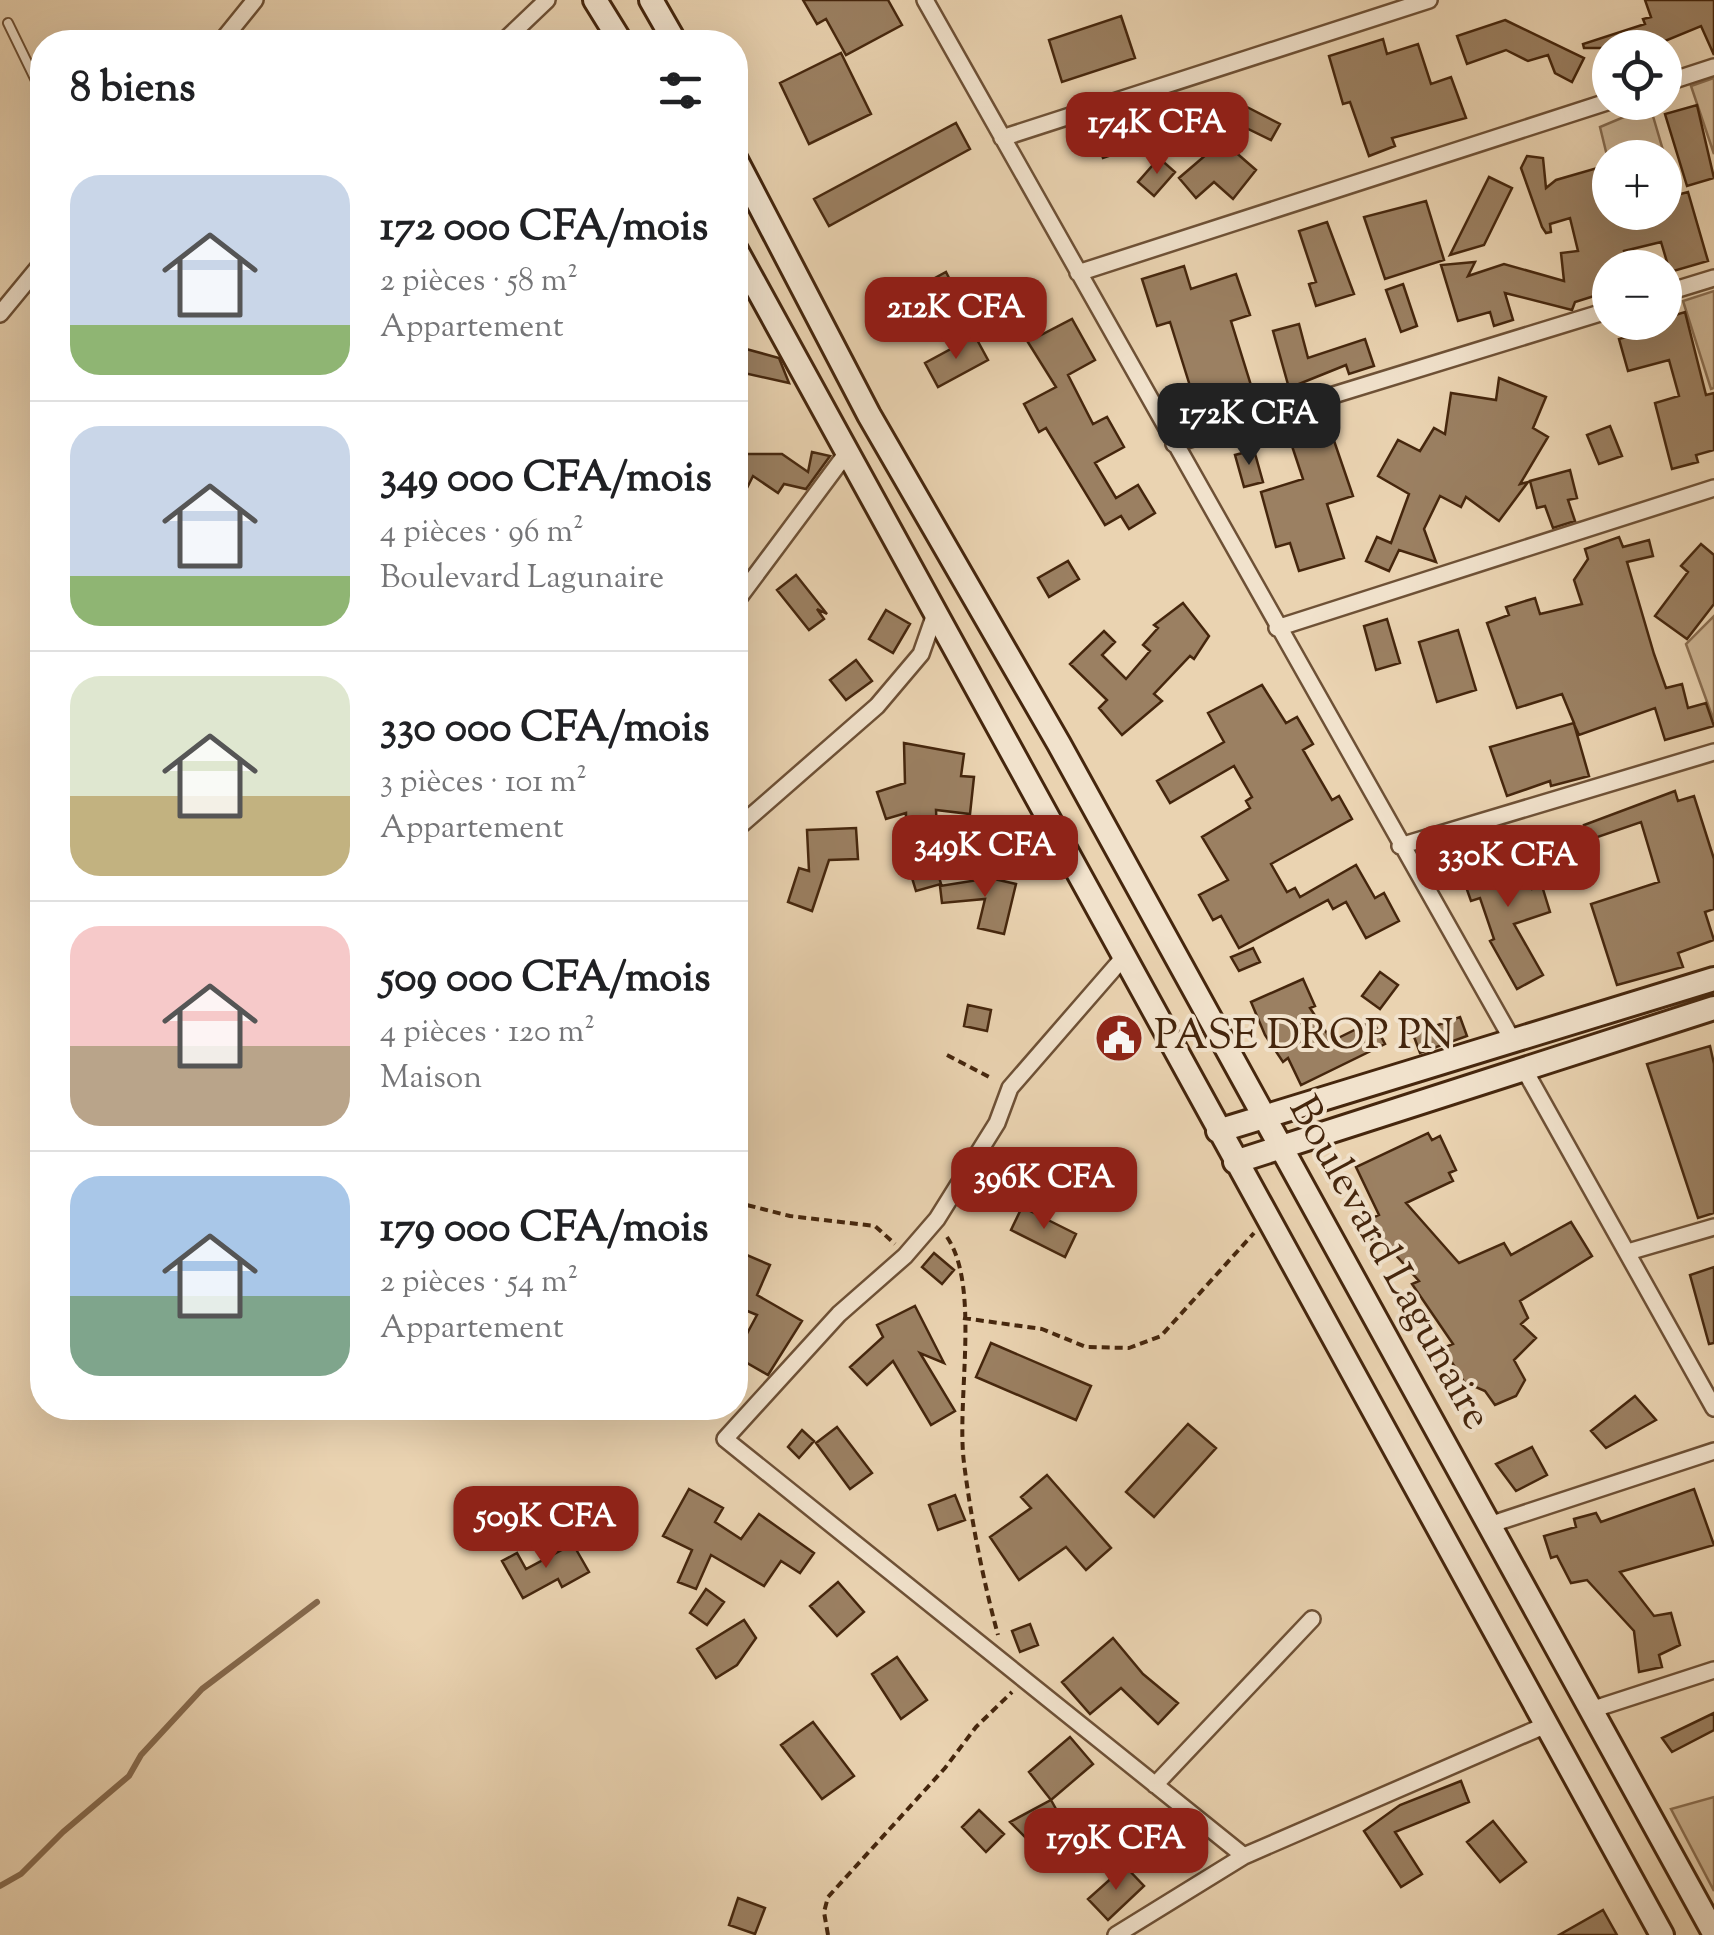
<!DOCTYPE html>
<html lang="fr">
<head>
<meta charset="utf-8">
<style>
  body { margin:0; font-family:"Sorts Mill Goudy",serif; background:#f2f2f2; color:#202124; height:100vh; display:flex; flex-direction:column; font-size:38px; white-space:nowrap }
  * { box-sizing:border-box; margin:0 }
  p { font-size:32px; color:#757577 }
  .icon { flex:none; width:55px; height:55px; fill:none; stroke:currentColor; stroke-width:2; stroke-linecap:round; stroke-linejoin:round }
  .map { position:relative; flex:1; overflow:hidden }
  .side { position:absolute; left:30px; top:30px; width:718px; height:1390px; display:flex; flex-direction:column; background:#fff; border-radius:40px; box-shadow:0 10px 40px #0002 }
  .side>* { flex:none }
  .tools { position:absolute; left:1592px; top:30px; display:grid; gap:20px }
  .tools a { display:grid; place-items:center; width:90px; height:90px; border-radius:50%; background:#fff; box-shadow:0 10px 40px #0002; font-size:50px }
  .price { position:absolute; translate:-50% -85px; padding:0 22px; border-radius:20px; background:#8f2418; color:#fff; font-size:32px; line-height:65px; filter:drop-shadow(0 2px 5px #0008) }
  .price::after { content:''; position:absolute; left:50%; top:60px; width:30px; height:22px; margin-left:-15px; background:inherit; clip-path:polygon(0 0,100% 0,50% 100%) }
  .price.active { background:#222; color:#fff }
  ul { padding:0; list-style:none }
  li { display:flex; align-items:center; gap:30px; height:250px; padding:0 40px }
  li+li { border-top:2px solid #e0e0e0 }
  li span { display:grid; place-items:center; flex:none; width:280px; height:200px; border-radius:30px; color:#555 }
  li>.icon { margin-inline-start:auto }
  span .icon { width:120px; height:120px; fill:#fffc; stroke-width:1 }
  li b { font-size:42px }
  h2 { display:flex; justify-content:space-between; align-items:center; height:120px; padding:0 40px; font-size:42px }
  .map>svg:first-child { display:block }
  .green { fill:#ceb695; stroke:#8a6e51; stroke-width:2.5 }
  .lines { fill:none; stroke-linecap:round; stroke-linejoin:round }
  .stream { stroke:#866a4e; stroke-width:6 }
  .building { fill:#9b8062; stroke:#45260d; stroke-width:2.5 }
  .lane-casing { stroke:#6e5136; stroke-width:12 }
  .street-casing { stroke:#6e5136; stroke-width:20 }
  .secondary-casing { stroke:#45260d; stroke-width:28 }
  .path { stroke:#45260d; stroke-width:4; stroke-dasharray:8 5; stroke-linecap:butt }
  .lane { stroke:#f1e2cc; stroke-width:8 }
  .street { stroke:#f1e2cc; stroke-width:15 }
  .secondary { stroke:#f1e2cc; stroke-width:22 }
  .labels { text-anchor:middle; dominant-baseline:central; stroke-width:8; stroke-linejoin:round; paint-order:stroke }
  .poi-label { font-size:42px; fill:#45260d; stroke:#f1e2cc; text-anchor:start }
  .street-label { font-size:42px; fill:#45260d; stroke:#f1e2cc }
</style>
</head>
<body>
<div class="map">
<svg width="1714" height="1935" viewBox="0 0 1714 1935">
  <rect width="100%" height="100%" fill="#ead3b1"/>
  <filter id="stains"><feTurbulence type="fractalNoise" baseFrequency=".002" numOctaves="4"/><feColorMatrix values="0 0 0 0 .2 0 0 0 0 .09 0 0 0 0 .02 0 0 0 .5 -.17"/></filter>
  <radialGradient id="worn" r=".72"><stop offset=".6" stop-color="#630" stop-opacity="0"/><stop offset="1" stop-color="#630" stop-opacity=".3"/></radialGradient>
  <!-- green -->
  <path class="green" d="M1714 78V154L1691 86Z
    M1650 106 1675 191 1665 194V158H1610V168L1600 127Z
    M1714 291V388L1711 389 1683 301Z
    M1714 616V721L1686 644Z
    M1714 1797V1891L1671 1809Z"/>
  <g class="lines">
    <!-- stream -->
    <path class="stream" d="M0 1886 21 1874 63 1832 129 1776 141 1755 202 1689 317 1602"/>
  </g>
  <!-- building -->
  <path class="building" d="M803 0H888L902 25 846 55 826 19 817 24Z
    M1645 0H1714V55L1701 26 1648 48H1584L1583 44 1645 24 1643 19 1651 17Z
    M1121 16 1135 58 1062 82 1049 40Z
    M1505 20 1584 58 1572 82 1555 73 1548 55 1528 61 1506 50 1467 64 1457 36Z
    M1383 39 1387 54 1418 44 1431 84 1451 77 1466 118 1392 138 1395 146 1369 156 1350 102 1343 104 1329 56Z
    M841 53 871 114 809 144 780 83Z
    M1697 105 1714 178 1687 186 1665 114Z
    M1245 106 1280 124 1271 140 1236 123Z
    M1169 114 1187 128 1144 144Z
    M956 123 970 149 829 226 814 199Z
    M1196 123H1202L1256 170 1233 199 1214 182 1196 198 1179 178 1207 154 1185 135Z
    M1120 133 1126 150 1103 158 1097 142Z
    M1527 156 1543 158 1546 188 1556 180 1604 166 1610 212H1665V198L1688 192 1708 261 1670 272 1661 242 1624 251 1628 268H1610V291L1575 302 1572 310 1505 293 1513 320 1494 326 1490 312 1458 321 1441 265 1475 262 1468 276 1504 264 1564 281 1561 253 1578 251 1570 218 1550 224 1551 232 1546 233 1542 227 1521 168Z
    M1159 158 1175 172 1154 196 1138 182Z
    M1489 177 1512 188 1484 245 1450 255Z
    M1426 201 1444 260 1385 279 1364 217Z
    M1327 222 1354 294 1316 306 1309 284 1316 282 1299 231Z
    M1184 266 1191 289 1236 274 1250 315 1231 321 1254 395 1229 403 1231 409 1200 418 1170 322 1157 326 1142 279Z
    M946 272 958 296 925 313 913 290Z
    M1403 284 1417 326 1401 332 1386 290Z
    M990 286 1042 292 1037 337 1072 319 1095 360 1068 375 1093 424 1107 417 1124 447 1095 463 1116 498 1138 485 1155 513 1129 529 1121 516 1105 525 1046 428 1039 432 1024 404 1056 387 1026 339 984 334Z
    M1685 312 1706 395 1714 393V450L1696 455 1698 462 1672 469 1655 403 1679 396 1669 360 1628 371 1619 339 1661 327 1665 318Z
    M1299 324 1308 358 1365 339 1374 366 1349 374 1346 365 1289 388 1273 331Z
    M975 336 988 360 938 387 925 363Z
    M735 346 779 358 789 383 735 371Z
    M1499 378 1546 397 1533 428 1548 437 1520 484 1528 482 1499 521 1466 497 1461 507 1440 496 1424 529 1436 562 1399 550 1389 571 1366 561 1377 537 1391 543 1409 494 1378 476 1398 440 1420 451 1434 428 1445 434 1451 393 1496 400Z
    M1610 426 1622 456 1599 464 1587 435Z
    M1323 429H1330L1353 496 1327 504 1344 558 1299 571 1290 543 1276 547 1261 492 1303 479 1290 440Z
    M1254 450 1263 482 1244 487 1235 455Z
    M812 452 830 456 806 489 784 484 778 493 753 476 740 502 741 454H782L808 472Z
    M1570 470 1577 498 1568 500 1575 521 1553 528 1545 506 1537 508 1530 481Z
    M1619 537 1623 547 1649 540 1653 556 1627 562 1654 654 1666 688 1682 684 1688 708 1706 703 1714 726 1665 740 1655 708 1579 735 1574 724 1589 776 1551 786 1550 781 1507 796 1490 747 1574 723 1562 694 1517 708 1487 623 1509 615 1506 607 1535 598 1540 614 1582 604 1574 580 1588 559 1585 549Z
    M1701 544 1714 555V604L1687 639 1655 616 1688 572 1681 566Z
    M1068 561 1079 579 1049 597 1038 578Z
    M796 575 827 614 817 609 824 619 809 630 777 590Z
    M1183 603 1209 636 1194 659 1190 656 1154 694 1162 701 1122 735 1099 708 1107 700 1070 664 1104 631 1115 642 1102 655 1126 679 1150 651 1143 645 1158 628 1154 625Z
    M886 610 910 624 893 653 869 639Z
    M1387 619 1400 663 1376 670 1364 626Z
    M1458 630 1476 690 1437 702 1419 642Z
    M856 660 872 681 846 700 830 680Z
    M1262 685 1286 723 1297 717 1313 744 1303 750 1332 800 1339 796 1352 819 1271 864 1287 892 1295 888 1300 897 1356 865 1375 898 1384 893 1399 921 1366 938 1346 902 1333 909 1328 900 1239 948 1221 916 1213 920 1199 895 1228 880 1202 837 1250 808 1246 801 1252 797 1234 766 1170 803 1157 781 1224 742 1208 713Z
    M904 743 964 754 961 776 974 777 970 814 936 810 937 832 912 834V820H906V813L886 819 877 792 905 783Z
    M1675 791 1678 801 1694 796 1714 859V909L1705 912 1714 940 1678 953 1683 967 1617 985 1591 904 1659 882 1641 822 1589 840 1584 825Z
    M856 828 858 859 829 860 812 911 788 902 799 868 809 871 807 830Z
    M1519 850 1532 889 1542 886 1550 912 1514 924 1543 975 1517 989 1490 941 1494 939 1480 898 1471 901 1460 870Z
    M934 860 941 884 916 891 909 868Z
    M990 878 1016 884 1004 934 978 928 985 899 942 903 940 886Z
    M1253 948 1260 962 1239 971 1231 957Z
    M1380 972 1398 985 1380 1009 1362 996Z
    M1303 979 1315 1006 1310 1008 1332 1041 1373 1021 1385 1044 1301 1085 1288 1058 1283 1062 1265 1035 1251 1002Z
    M968 1005 991 1010 987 1031 964 1026Z
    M1460 1017 1467 1036 1420 1053 1413 1034Z
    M1710 1046 1714 1064V1213L1698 1218 1647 1064Z
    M1428 1133 1432 1140 1440 1136 1456 1170 1449 1173 1453 1181 1406 1203 1459 1263 1504 1243 1511 1255 1571 1222 1592 1256 1520 1301 1528 1318 1521 1324 1536 1338 1514 1360 1525 1380 1516 1396 1495 1405 1485 1391 1464 1382 1443 1348 1453 1344 1412 1284 1419 1281 1383 1241 1374 1245 1364 1222 1379 1215 1356 1167Z
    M1022 1207 1076 1234 1065 1257 1011 1230Z
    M735 1250 770 1265 757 1295 802 1321 768 1375 735 1356 757 1315 735 1306Z
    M934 1253 954 1270 942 1284 922 1267Z
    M1714 1267V1343L1709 1344 1690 1275Z
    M915 1306 944 1363 920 1353 955 1411 931 1425 893 1361 867 1385 850 1367 883 1337 877 1325Z
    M991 1343 1091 1386 1076 1420 976 1377Z
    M1635 1396 1656 1420 1606 1448 1591 1431Z
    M1188 1424 1216 1448 1154 1517 1126 1492Z
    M837 1427 872 1473 850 1489 816 1443Z
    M802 1430 814 1441 799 1458 788 1447Z
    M1532 1447 1547 1475 1516 1491 1496 1464Z
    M1047 1475 1111 1548 1086 1570 1066 1547 1019 1580 990 1537 1031 1508 1021 1497Z
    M689 1489 723 1508 715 1522 741 1539 759 1514 814 1553 800 1573 781 1561 764 1586 711 1555 696 1589 678 1582 692 1550 663 1536Z
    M1694 1489 1714 1545 1620 1572 1654 1616 1671 1613 1680 1645 1659 1655 1662 1667 1639 1672 1634 1631 1587 1580 1571 1583 1557 1556 1551 1558 1544 1536 1576 1527 1574 1519 1596 1513 1601 1522Z
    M955 1495 965 1520 938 1530 929 1505Z
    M573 1544 589 1572 562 1587 558 1579 523 1598 502 1561 517 1553 526 1569Z
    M838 1582 864 1612 837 1636 810 1606Z
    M706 1589 724 1602 707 1625 690 1613Z
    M744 1620 756 1638 737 1665 716 1678 697 1649Z
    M1030 1624 1038 1645 1020 1652 1012 1631Z
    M1113 1638 1143 1674 1178 1703 1158 1724 1121 1688 1090 1714 1062 1682Z
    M897 1657 927 1700 901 1719 872 1674Z
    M1714 1713V1730L1672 1752 1662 1738Z
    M813 1722 854 1776 822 1799 781 1745Z
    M1070 1737 1093 1764 1051 1800 1029 1772Z
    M1461 1781 1469 1802 1395 1832 1422 1874 1401 1887 1364 1831 1400 1805Z
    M1051 1800 1061 1818V1838L1046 1850 1034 1846 1010 1822Z
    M979 1810 1004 1834 986 1852 962 1827Z
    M1493 1821 1526 1862 1500 1882 1467 1842Z
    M1125 1866 1144 1886 1108 1920 1088 1899Z
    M738 1898 765 1908 755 1934 729 1925Z
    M1603 1910 1617 1935H1559Z"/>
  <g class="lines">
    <!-- lane casing -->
    <g class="lane-casing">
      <path id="lane" d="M8 23 42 93"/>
    </g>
    <!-- street casing -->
    <g class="street-casing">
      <path id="street" d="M925 0 1513 1041
        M221 42 255 0
        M503 42 547 0
        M1665 83 1714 67
        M1002 138 1429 0
        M1078 273 1610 101
        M1665 293 1714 278
        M0 314 42 263
        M1174 444 1610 310
        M735 603 846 454
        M1277 628 1714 488
        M735 830 877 706 921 654 935 614
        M1400 846 1714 752
        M1123 958 1010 1088 997 1123 937 1219 905 1256 839 1314 725 1439 1244 1856
        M1524 1069 1714 1408
        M1628 1252 1714 1227
        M1489 1525 1714 1451
        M1591 1710 1714 1670
        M1155 1785 1312 1619
        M1116 1935 1244 1856 1546 1725"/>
    </g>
    <!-- secondary casing -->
    <g class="secondary-casing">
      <path id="secondary" d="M595 0 621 42
        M651 0 675 42
        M735 158 869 415 1059 744 1714 1933
        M735 248 1662 1935
        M1218 1131 1714 979
        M1235 1162 1714 1008"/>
    </g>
    <!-- path -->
    <path class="path" d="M947 1055 993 1079
      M735 1202 790 1216 875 1226 895 1244
      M947 1237C981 1287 956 1400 964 1463 971 1519 983 1580 998 1635
      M963 1318 1042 1329 1086 1347 1129 1348 1161 1336 1254 1233
      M828 1935 824 1912 828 1897 945 1768 976 1727 1012 1692"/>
    <!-- lane -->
    <use href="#lane" class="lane"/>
    <!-- street -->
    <use href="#street" class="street"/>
    <!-- secondary -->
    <use href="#secondary" class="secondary"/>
  </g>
  <!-- icons -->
  <defs>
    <g id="civic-disc" transform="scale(2.5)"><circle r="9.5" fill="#8f2418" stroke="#f1e2cc"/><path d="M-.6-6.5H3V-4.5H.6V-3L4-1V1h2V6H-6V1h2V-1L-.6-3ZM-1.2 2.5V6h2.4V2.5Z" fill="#fff"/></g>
  </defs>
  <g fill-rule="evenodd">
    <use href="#civic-disc" x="1119" y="1038"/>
  </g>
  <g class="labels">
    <!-- poi labels -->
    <g class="poi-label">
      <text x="1154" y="1038">PASE DROP PN</text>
    </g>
    <!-- street labels -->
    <g class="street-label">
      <text transform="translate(1388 1264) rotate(61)">Boulevard Lagunaire</text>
    </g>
  </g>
  <rect width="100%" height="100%" filter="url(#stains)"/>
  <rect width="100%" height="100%" fill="url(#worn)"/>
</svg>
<div class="tools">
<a><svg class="icon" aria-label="locate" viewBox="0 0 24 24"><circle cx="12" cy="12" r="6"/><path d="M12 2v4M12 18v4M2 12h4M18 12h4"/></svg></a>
<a>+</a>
<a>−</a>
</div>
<b class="price" style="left:1157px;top:177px">174K CFA</b>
<b class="price" style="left:956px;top:362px">212K CFA</b>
<b class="price active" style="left:1249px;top:468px">172K CFA</b>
<b class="price" style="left:985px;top:900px">349K CFA</b>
<b class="price" style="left:1508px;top:910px">330K CFA</b>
<b class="price" style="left:1044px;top:1232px">396K CFA</b>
<b class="price" style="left:546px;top:1571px">509K CFA</b>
<b class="price" style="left:1116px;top:1893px">179K CFA</b>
<section class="side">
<h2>8 biens<svg class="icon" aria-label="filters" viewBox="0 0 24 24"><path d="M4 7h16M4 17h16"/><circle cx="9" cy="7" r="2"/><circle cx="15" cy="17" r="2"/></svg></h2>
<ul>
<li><span style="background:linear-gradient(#c9d6e8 75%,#8fb573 0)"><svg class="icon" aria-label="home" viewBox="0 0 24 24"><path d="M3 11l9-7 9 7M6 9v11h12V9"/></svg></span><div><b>172 000 CFA/mois</b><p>2 pièces · 58 m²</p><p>Appartement</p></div></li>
<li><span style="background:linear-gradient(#c9d6e8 75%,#8fb573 0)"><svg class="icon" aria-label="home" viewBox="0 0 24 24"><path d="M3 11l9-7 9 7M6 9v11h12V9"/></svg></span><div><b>349 000 CFA/mois</b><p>4 pièces · 96 m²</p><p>Boulevard Lagunaire</p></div></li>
<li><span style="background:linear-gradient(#dfe7d0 60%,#c2b280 0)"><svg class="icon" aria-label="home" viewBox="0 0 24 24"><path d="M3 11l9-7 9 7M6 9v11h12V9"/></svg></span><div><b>330 000 CFA/mois</b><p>3 pièces · 101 m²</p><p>Appartement</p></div></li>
<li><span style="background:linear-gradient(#f6c9c9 60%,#b9a48a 0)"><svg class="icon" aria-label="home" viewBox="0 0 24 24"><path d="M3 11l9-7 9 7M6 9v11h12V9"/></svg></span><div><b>509 000 CFA/mois</b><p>4 pièces · 120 m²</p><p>Maison</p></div></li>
<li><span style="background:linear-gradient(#a9c7e8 60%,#7fa58c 0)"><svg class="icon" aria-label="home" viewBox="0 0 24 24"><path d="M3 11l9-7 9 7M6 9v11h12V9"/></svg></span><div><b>179 000 CFA/mois</b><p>2 pièces · 54 m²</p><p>Appartement</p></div></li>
</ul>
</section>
</div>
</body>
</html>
